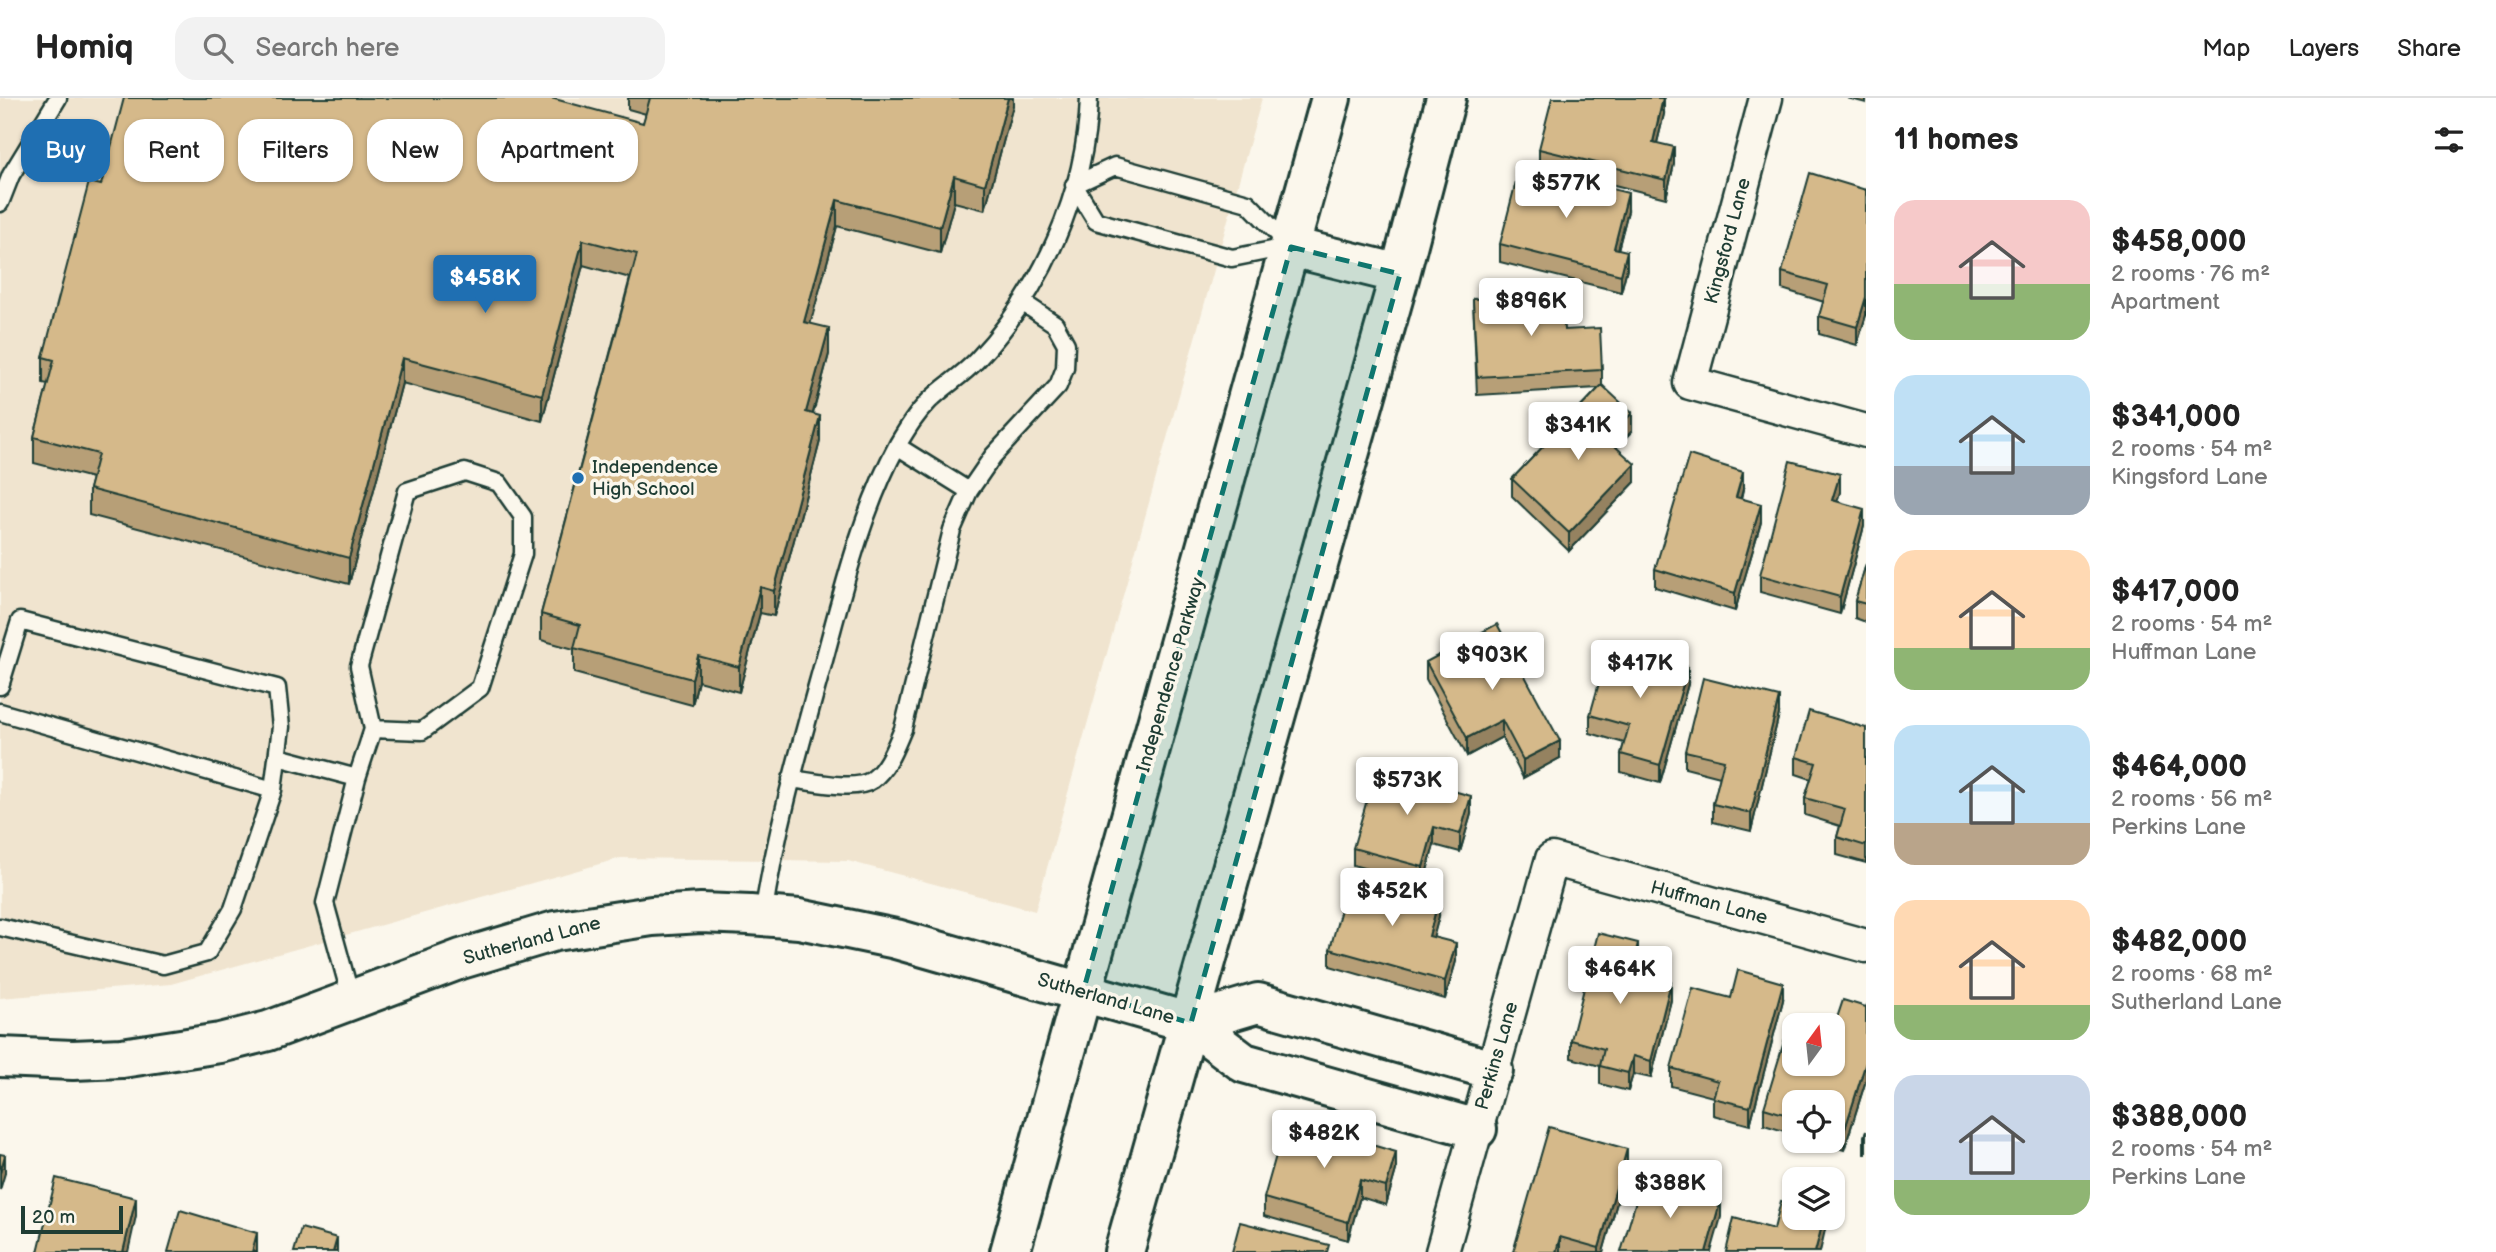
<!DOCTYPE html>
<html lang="en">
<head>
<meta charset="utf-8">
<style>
  body { margin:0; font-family:"Balsamiq Sans",sans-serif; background:#f2f2f2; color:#222; height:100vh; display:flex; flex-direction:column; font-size:26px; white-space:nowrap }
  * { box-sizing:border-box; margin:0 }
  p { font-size:23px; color:#767676 }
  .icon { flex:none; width:38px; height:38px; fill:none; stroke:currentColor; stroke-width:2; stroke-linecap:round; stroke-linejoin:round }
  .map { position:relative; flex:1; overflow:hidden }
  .details { display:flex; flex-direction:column; background:#fff; width:630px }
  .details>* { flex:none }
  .guide { position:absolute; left:21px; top:21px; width:665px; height:63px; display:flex; gap:14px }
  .needle { width:46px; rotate:15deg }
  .tools { position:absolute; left:1782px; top:915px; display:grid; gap:14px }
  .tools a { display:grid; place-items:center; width:63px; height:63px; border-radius:14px; background:#fff; box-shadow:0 2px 5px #0004; font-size:35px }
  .scale { position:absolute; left:21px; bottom:18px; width:102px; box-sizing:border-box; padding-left:7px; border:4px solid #1f3d34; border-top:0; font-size:19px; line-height:24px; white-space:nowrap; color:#1f3d34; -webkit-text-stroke:5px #fbf7ec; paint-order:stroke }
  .price { position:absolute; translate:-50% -60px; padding:0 16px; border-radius:7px; background:#fff; color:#222; font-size:23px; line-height:46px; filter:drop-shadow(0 2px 4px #0008) }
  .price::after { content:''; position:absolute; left:50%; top:42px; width:21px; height:16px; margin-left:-10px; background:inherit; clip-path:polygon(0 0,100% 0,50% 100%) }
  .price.on { background:#1f6fb2; color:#fff }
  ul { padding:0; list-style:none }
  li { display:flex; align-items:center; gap:21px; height:175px; padding:0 28px }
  li span { display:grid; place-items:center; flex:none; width:196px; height:140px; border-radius:21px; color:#555 }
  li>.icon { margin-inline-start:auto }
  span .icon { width:84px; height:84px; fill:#fffc; stroke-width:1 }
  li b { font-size:30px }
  h2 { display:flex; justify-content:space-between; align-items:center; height:84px; padding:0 28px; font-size:30px }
  .chip { padding:0 24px; border-radius:21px; background:#fff; box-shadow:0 2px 5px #0004; font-size:24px; line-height:63px }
  .chip.on { background:#1f6fb2; color:#fff }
  header { display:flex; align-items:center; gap:42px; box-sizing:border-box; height:98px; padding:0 35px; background:#fff; border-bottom:2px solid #e0e0e0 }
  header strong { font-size:33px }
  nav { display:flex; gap:38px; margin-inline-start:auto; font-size:24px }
  .search { width:490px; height:63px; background:#f2f2f2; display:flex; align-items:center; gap:18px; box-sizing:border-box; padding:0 24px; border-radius:21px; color:#767676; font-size:26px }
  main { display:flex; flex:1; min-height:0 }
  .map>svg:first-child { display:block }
  .built { fill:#f0e4cf }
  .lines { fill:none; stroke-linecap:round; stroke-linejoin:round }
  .lane-casing { stroke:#1f3d34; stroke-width:21 }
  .street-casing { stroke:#1f3d34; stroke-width:37 }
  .secondary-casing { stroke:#1f3d34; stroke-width:44 }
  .lane { stroke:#fbf7ec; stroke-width:16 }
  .street { stroke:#fbf7ec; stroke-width:32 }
  .secondary { stroke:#fbf7ec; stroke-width:38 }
  .wall { fill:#b79f77; stroke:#1f3d34; stroke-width:2 }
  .shaded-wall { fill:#958261; stroke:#1f3d34; stroke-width:2 }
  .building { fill:#d5b98a; stroke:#1f3d34; stroke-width:2 }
  .marked { fill:#0f766e; fill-opacity:0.2; stroke:#0f766e; stroke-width:5; stroke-dasharray:14 9; stroke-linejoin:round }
  .poi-dot { fill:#1f6fb2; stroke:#fbf7ec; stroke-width:2.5 }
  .labels { text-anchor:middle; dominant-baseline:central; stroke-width:7; stroke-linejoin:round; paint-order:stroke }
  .street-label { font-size:19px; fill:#1f3d34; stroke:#fbf7ec }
  .poi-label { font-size:19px; fill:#1f3d34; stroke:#fbf7ec; text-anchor:start }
</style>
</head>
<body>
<header>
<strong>Homiq</strong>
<div class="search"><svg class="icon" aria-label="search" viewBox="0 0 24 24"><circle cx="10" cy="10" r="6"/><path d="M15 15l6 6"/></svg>Search here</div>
<nav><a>Map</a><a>Layers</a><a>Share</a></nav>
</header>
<main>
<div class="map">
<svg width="1866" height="1154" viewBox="0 0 1866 1154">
  <rect width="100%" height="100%" fill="#fbf7ec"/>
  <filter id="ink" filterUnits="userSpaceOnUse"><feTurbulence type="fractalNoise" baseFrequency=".0143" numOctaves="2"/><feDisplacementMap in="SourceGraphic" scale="14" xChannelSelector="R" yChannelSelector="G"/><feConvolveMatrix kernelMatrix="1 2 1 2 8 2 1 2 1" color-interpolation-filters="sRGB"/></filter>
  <g filter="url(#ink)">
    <!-- built -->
    <path class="built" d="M0 0H1262L1035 813 848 763 621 760 171 886 0 900Z"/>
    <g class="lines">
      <!-- lane casing -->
      <g class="lane-casing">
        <path id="lane" d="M1074 87 1115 68 1248 105 1287 145
          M1074 87 1096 123 1232 160 1287 149
          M0 105 11 77 58 0
          M897 348 969 393
          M0 588 20 523 277 590 281 629 273 692 233 811 207 855 163 867 0 829
          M0 614 273 692
          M278 659 357 680
          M791 681C811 683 855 694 872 682 888 670 895 649 903 631L952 432 969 393 993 358 1058 288 1065 270 1066 246 1055 226 1022 204
          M763 818C776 732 800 649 823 566 843 492 861 415 898 346 907 331 916 316 929 303 944 288 962 278 977 262 1042 193 1086 95 1089 0
          M352 903 325 805 357 680 373 631 359 568 407 393 465 374 499 385 523 419V456L480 590 422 633 373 631"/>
      </g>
      <!-- street casing -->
      <g class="street-casing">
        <path id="street" d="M1766 0 1690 285 1866 333
          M1442 1154 1552 761 1866 848"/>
      </g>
      <!-- secondary casing -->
      <g class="secondary-casing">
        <path id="secondary" d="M1291 149 1400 176
          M1191 925 1258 905 1493 972
          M0 959 73 962 122 960 220 945 268 933 461 861 555 833 652 818 701 815 750 817 799 821 896 841 1191 925 1244 965 1477 1031
          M1010 1154 1331 0
          M1124 1154 1400 176 1446 0"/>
      </g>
      <!-- lane -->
      <use href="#lane" class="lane"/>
      <!-- street -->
      <use href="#street" class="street"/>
      <!-- secondary -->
      <use href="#secondary" class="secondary"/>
    </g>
    <!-- wall -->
    <path class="wall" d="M628 0H1013V7L985 112 954 104 940 155 837 128 810 225 829 256 813 316 820 343 774 518 760 515 739 594 698 583 692 607 574 575V551L541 542V516L630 180 583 167 542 323 402 285 349 486 89 417V391L92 380 34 365V339L48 286 43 285V259L101 87 643 25 646 16 628 11Z
      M1847 0H1866V5Z
      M1664 16 1657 45 1674 66 1666 100 1539 68V51Z
      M1866 92V217L1857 247 1819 236V218L1824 204 1782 191V174Z
      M1628 113 1618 151 1627 170 1621 194 1500 164V146Z
      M1473 201 1564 232 1602 272V287L1632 333 1616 349 1635 384 1569 453 1512 398V381L1599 290 1477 297Z
      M1743 391 1741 401 1761 424 1735 513 1655 489V471Z
      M1840 394 1837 403 1864 428 1840 516 1760 494V477Z
      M1866 466V524L1855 520V503Z
      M1426 564 1560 660 1523 680 1502 639 1467 658 1426 581Z
      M1688 586 1660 685 1621 674V656L1624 645 1590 635V617Z
      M1779 616 1751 733 1713 724V706L1720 679 1685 670V653Z
      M1866 630V765L1837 757V739L1840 728 1805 717V700L1811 681 1796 676V659Z
      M1471 716 1460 754 1434 747 1423 787 1353 767V750Z
      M1439 818 1433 839 1456 863 1445 901 1330 868V851Z
      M1638 862 1635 875 1671 902 1651 980 1633 976 1628 993 1600 986V968L1571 960V942Z
      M1783 902 1750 1027 1713 1017V999L1671 988V970Z
      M1866 909V982L1844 1052 1816 1043H1832V1004H1794V1036L1764 1027V1010L1832 966Z
      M1866 1033V1056H1864V1038Z
      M1627 1069 1603 1154H1513Z
      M1396 1072 1386 1107 1360 1099 1348 1142 1264 1118V1100Z"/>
    <!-- shaded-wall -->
    <path class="shaded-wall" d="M1008 0H1013V7L985 112V87Z
      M1664 0V16L1653 61V44Z
      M1674 49V66L1666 100V82Z
      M954 78V104L940 155V129Z
      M1628 95V113L1614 167V150Z
      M837 102V128L804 249V224Z
      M583 142V167L542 323V297Z
      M1627 153V170L1621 194V177Z
      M1866 199V217L1857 247V229Z
      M829 230V256L806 340V314Z
      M402 260V285L349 486V460Z
      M1632 315V333L1607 358V341Z
      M820 318V343L774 518V493Z
      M1635 366V384L1569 453V435Z
      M1743 374V391L1736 417V399Z
      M1840 376V394L1832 420V402Z
      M1761 406V424L1735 513V495Z
      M1864 411V428L1840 516V499Z
      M760 489V515L739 594V569Z
      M698 558V583L692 607V581Z
      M1688 569V586L1660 685V667Z
      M1779 599V616L1751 733V715Z
      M1502 622V639L1467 658V640Z
      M1560 643V660L1523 680V662Z
      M1471 698V716L1460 754V736Z
      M1434 729V747L1423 787V769Z
      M1439 800V818L1429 856V838Z
      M1456 845V863L1445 901V883Z
      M1638 845V862L1631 892V874Z
      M1671 884V902L1651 980V963Z
      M1783 885V902L1750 1027V1009Z
      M1633 958V976L1628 993V975Z
      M1866 964V982L1844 1052V1034Z
      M1627 1051V1069L1603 1154H1599V1150Z
      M1396 1054V1072L1386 1107V1089Z
      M5 1057V1075L0 1092V1075Z
      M1360 1082V1099L1348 1142V1124Z
      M136 1100V1118L128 1154H123Z
      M1721 1101V1119L1711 1154H1706Z
      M1824 1120H1825V1132L1820 1154H1815Z
      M257 1135V1154H252Z
      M1560 1139V1154H1556Z
      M337 1140V1154H333Z"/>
    <!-- building -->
    <path class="building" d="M124 0H551L643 25 650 0H1008L985 87 954 78 940 129 837 102 804 224 829 230 806 314 820 318 774 493 760 489 739 569 698 558 692 581 574 550 580 527 541 516 637 156 583 142 542 297 402 260 349 460 89 391 98 356 34 339 54 262 43 259 89 84 101 87Z
      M1552 0H1663L1653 44 1674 49 1666 82 1539 51Z
      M1520 68 1628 95 1614 150 1627 153 1621 177 1500 146Z
      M1810 75 1866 92V199L1857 229 1819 218 1828 187 1782 174Z
      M1562 196 1564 232 1600 230 1602 272 1477 279 1473 201Z
      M1602 287 1632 315 1607 341 1635 366 1569 435 1512 381Z
      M1689 357 1743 374 1736 399 1761 406 1735 495 1655 471Z
      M1790 363 1840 376 1832 402 1864 411 1840 499 1760 477Z
      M1866 466V506L1855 503Z
      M1497 526 1560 643 1523 662 1502 622 1467 640 1426 564Z
      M1610 546 1688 569 1660 667 1621 656 1629 628 1590 617Z
      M1703 580 1779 599 1751 715 1713 706 1724 662 1685 653Z
      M1809 613 1866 630V748L1837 739 1845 711 1805 700 1816 665 1796 659Z
      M1376 671 1471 698 1460 736 1434 729 1423 769 1353 750Z
      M1351 775 1439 800 1429 838 1456 845 1445 883 1330 851Z
      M1598 835 1638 845 1631 874 1671 884 1651 963 1633 958 1628 975 1600 968 1604 951 1571 942Z
      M1738 872 1783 885 1750 1009 1713 1000 1718 983 1671 970 1693 890 1731 900Z
      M1843 902 1866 909V964L1844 1034 1832 1030V1004H1794V1019L1764 1010 1787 934 1794 936V966H1832V935Z
      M1286 1022 1396 1054 1386 1089 1360 1082 1348 1124 1264 1100Z
      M1549 1029 1627 1051 1599 1150 1560 1139 1556 1154H1513Z
      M0 1056 5 1057 0 1075Z
      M1643 1079 1721 1101 1706 1154H1621Z
      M56 1080 136 1100 123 1154H38Z
      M1781 1103 1794 1106V1120H1824L1815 1154H1726L1734 1120 1774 1131Z
      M180 1112 257 1135 252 1154H168Z
      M1240 1124 1329 1147 1327 1154H1232Z
      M301 1130 337 1140 333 1154H294Z"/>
  </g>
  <!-- marked area -->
  <path class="marked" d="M1291 149 1400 176 1191 925 1083 894Z"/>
  <!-- markers -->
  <circle class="poi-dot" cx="578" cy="380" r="7"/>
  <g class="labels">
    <!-- street labels -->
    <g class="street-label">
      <text transform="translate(1728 143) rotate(-75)">Kingsford Lane</text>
      <text transform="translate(1171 577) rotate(-74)">Independence Parkway</text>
      <text transform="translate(1709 805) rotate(15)">Huffman Lane</text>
      <text transform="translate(532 843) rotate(-15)">Sutherland Lane</text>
      <text transform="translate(1106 901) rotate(16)">Sutherland Lane</text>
      <text transform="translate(1497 958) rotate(-74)">Perkins Lane</text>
    </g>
    <!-- poi labels -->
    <g class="poi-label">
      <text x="592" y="369">Independence<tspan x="592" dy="22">High School</tspan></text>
    </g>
  </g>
</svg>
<div class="tools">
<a><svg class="needle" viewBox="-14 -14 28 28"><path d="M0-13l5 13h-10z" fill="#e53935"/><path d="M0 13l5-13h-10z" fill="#767676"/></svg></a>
<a><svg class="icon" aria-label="locate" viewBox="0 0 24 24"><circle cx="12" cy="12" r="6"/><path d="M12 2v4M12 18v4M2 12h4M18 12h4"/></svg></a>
<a><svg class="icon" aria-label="layers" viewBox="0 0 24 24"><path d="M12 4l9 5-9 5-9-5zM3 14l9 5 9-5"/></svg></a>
</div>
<div class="scale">20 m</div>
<b class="price" style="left:1566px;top:122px">$577K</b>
<b class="price on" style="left:485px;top:217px">$458K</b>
<b class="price" style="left:1531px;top:240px">$896K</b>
<b class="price" style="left:1578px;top:364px">$341K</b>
<b class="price" style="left:1492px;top:594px">$903K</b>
<b class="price" style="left:1640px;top:602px">$417K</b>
<b class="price" style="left:1407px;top:719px">$573K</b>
<b class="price" style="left:1392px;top:830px">$452K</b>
<b class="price" style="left:1620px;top:908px">$464K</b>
<b class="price" style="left:1324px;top:1072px">$482K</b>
<b class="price" style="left:1670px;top:1122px">$388K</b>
<div class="guide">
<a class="chip on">Buy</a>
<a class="chip">Rent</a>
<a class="chip">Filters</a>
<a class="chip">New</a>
<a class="chip">Apartment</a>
</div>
</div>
<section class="details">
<h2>11 homes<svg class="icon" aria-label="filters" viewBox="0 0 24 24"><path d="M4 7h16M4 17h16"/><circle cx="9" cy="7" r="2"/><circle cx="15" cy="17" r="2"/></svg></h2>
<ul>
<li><span style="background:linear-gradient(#f6c9c9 60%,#8fb573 0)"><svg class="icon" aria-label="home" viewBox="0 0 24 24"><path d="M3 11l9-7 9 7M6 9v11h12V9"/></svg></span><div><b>$458,000</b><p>2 rooms · 76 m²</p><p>Apartment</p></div></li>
<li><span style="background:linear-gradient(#bfe0f5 65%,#9aa5b1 0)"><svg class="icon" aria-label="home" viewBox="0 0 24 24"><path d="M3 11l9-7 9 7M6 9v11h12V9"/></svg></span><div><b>$341,000</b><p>2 rooms · 54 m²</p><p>Kingsford Lane</p></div></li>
<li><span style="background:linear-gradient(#ffd9b3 70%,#8fb573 0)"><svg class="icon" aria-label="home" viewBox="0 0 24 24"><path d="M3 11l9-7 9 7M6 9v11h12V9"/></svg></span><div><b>$417,000</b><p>2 rooms · 54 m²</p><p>Huffman Lane</p></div></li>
<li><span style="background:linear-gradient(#bfe0f5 70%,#b9a48a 0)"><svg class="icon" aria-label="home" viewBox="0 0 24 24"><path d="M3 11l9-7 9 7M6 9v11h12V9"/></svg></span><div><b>$464,000</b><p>2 rooms · 56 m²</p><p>Perkins Lane</p></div></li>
<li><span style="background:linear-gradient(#ffd9b3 75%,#8fb573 0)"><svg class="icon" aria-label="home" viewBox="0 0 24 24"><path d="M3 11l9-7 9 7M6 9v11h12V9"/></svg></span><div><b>$482,000</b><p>2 rooms · 68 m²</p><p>Sutherland Lane</p></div></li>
<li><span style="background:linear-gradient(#c9d6e8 75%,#8fb573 0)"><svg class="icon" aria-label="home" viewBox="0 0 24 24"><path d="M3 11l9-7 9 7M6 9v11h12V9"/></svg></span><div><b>$388,000</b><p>2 rooms · 54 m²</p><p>Perkins Lane</p></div></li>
</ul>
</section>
</main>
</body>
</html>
